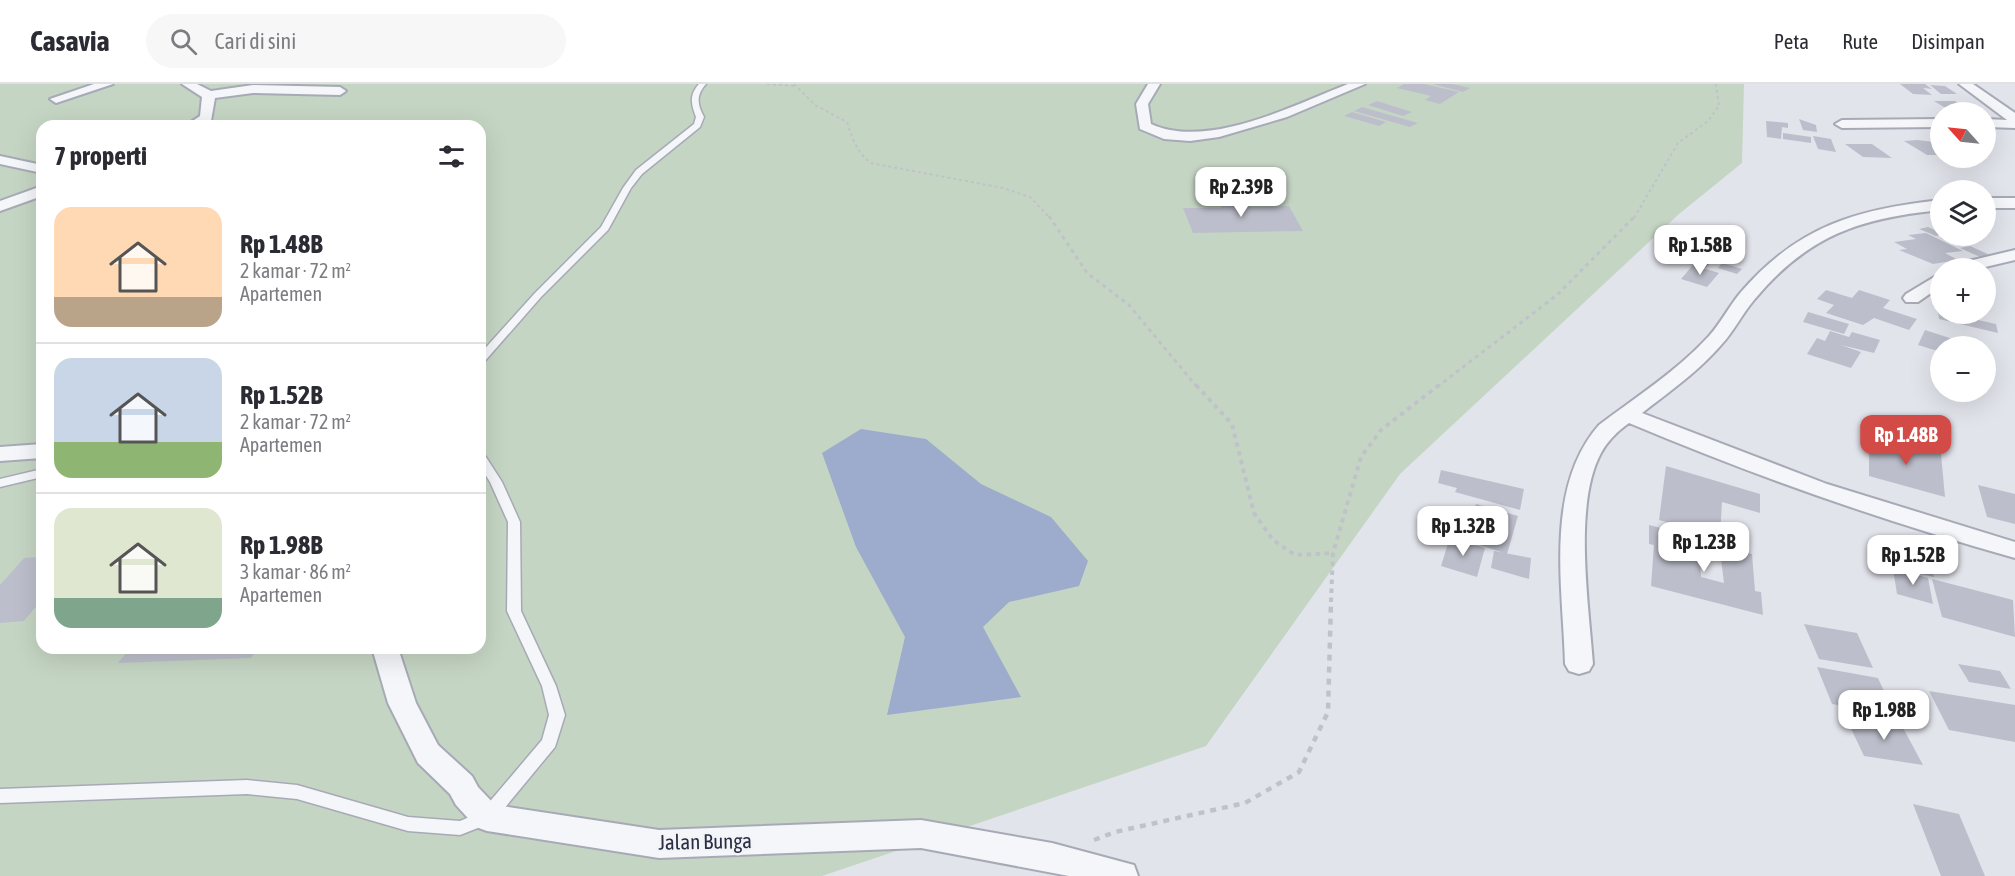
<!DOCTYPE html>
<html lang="id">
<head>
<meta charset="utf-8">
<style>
  body { margin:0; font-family:"Asap Condensed",sans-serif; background:#f7f7f7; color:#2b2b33; height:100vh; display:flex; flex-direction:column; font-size:22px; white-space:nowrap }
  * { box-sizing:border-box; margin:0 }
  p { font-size:20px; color:#7c7c81 }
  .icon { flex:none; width:33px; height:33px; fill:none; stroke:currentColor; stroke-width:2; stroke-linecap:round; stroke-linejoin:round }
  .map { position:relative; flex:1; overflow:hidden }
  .details { position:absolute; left:36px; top:36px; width:450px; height:534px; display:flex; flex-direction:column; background:#fff; border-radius:18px; box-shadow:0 6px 24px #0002 }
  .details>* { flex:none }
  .needle { width:39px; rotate:297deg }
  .tools { position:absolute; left:1930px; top:18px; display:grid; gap:12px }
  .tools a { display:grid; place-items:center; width:66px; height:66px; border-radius:50%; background:#fff; box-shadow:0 6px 24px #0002; font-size:30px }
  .price { position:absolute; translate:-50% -51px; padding:0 14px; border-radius:12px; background:#fff; color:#222; font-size:20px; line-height:39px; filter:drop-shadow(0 2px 3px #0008) }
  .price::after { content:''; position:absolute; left:50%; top:36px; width:18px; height:14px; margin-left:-9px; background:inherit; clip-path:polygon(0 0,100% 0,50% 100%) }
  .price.current { background:#d24b46; color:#fff }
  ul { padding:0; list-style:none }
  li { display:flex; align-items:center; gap:18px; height:150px; padding:0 18px }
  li+li { border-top:2px solid #e1e1e2 }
  li span { display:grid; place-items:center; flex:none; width:168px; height:120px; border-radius:18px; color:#555 }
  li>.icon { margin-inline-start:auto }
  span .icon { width:72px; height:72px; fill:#fffc; stroke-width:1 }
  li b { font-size:26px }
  h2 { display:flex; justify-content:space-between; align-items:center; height:72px; padding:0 18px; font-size:26px }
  header { display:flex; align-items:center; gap:36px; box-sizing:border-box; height:84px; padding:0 30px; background:#fff; border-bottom:2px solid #e1e1e2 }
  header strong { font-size:28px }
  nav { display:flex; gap:33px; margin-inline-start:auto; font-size:21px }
  .search { width:420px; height:54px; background:#f7f7f7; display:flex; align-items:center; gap:15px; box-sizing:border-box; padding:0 21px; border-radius:33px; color:#7c7c81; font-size:22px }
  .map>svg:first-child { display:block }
  .green { fill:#c5d5c3; fill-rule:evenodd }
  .water { fill:#9dabcc }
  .building { fill:#bcbfcb }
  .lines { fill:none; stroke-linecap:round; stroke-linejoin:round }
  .service-casing { stroke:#a7aab6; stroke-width:3 }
  .minor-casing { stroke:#a7aab6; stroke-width:4 }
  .path-far3 { stroke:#c0c2ca; stroke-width:2; stroke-dasharray:3 3; stroke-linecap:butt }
  .path-far2 { stroke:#c0c2ca; stroke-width:3; stroke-dasharray:4 4; stroke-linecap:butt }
  .path-far1 { stroke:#c0c2ca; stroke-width:4; stroke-dasharray:4.5 4.5; stroke-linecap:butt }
  .path { stroke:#c0c2ca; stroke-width:4.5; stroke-dasharray:6 6; stroke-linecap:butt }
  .service { fill:#f5f6f9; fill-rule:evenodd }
  .minor { fill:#f5f6f9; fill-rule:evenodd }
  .labels { text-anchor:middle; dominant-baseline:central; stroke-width:5; stroke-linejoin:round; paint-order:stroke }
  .near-street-label { font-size:21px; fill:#2a2e44; stroke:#f2f4f8 }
</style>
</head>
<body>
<header>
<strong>Casavia</strong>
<div class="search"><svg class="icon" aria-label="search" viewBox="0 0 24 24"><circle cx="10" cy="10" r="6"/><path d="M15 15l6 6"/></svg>Cari di sini</div>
<nav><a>Peta</a><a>Rute</a><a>Disimpan</a></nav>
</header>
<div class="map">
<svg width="2015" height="792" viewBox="0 0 2015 792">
  <rect width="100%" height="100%" fill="#e2e4eb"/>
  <!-- green -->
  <path class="green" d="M0 0H1744L1742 79 1679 130 1400 390 1206 662 822 792H0ZM42 42H480V564H42Z"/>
  <!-- water -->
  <path class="water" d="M861 345 926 355 981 400 1051 433 1088 477 1079 502 1009 518 983 543 1021 613 887 631 905 553 856 463 822 369Z"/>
  <!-- building -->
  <path class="building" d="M1404 0H1424L1459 8 1440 20 1425 16 1431 12 1397 4Z
    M1433 0H1452L1470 4 1463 8Z
    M1900 0H1925L1932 5 1923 4 1932 11 1913 10Z
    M1930 1 1945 2 1957 10H1941Z
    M1377 17 1412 28 1403 32 1368 21Z
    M1934 17H1955L1972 28H1952Z
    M1362 23 1418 39 1410 43 1354 27Z
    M1352 28 1386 38 1379 42 1344 32Z
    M1799 35 1816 41 1817 48 1803 46Z
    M1766 37 1788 39V44L1782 43 1781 55 1767 53Z
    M1783 49 1811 53V59L1783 55Z
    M1813 52 1831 55 1836 68 1818 65Z
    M1918 56 1941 59V71H1927L1904 57Z
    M1845 60H1872L1892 74 1863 73Z
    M1218 113H1239L1244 123 1289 122 1303 147 1193 149 1183 124H1222Z
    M1928 143 1941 149V151L1936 152 1919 145Z
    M1926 149 1963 167 1945 169 1958 176 1933 180 1899 166 1907 165 1894 158 1916 155 1908 151Z
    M1951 152 1968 161 1958 162 1941 154Z
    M1970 162 1990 171 1980 173 1960 164Z
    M1684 168 1712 176 1706 184 1678 176Z
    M1722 179 1742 185 1737 190 1718 184Z
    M1693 181 1719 189 1707 203 1681 195Z
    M1826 206 1852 214 1859 206 1890 216 1883 224 1917 235 1909 246 1874 234 1863 241 1826 229 1834 221 1817 215Z
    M1938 227 1996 240 1998 249 1939 235Z
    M1808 228 1849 240 1844 250 1803 238Z
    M1925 246 1959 257 1957 262H1941V268L1918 261Z
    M1830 247 1849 253 1852 248 1880 256 1874 269 1841 261 1861 268 1851 284 1807 270 1817 254 1825 257Z
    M1869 351 1941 370 1945 413 1869 392Z
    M1666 382 1760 410V429L1722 418 1720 453 1659 436Z
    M1441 386 1524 405 1520 426 1455 408 1457 404 1438 399Z
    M1978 401 2015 410V440L1987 433Z
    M1476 420 1518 432 1507 470 1464 456Z
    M1649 441 1677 448 1678 465 1700 471 1701 493 1724 499 1721 475 1710 471V460L1752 470 1755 507 1761 508 1763 531 1651 502 1654 461 1649 460Z
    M1450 453 1485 464 1477 493 1441 482Z
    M1884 464 1929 476 1934 493 1887 482Z
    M1494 467 1531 474 1529 495 1491 484Z
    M42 473V518L39 519 24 537 0 539V501L24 474Z
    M1893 485 1928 494 1933 520 1897 510Z
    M1932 495 2013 516 2015 553 1942 533Z
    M1804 540 1857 549 1873 584 1819 575Z
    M130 564H258L251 574 118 579Z
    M1958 580 2000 587 2011 605 1969 598Z
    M1817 583 1878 594 1895 631 1832 620Z
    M1929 607 2015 621V658L1949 646Z
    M1846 634 1902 642 1923 681 1864 672Z
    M1913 720 1959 730 1985 792H1941Z"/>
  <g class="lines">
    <!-- service casing -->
    <g class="service-casing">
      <path id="service" d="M699 0H706C696 11 697 20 704 33L700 43 642 90 631 104 608 146 541 213 484 278 480 279V270L535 209 601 143 623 104 636 86 694 40 696 33C691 20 689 11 699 0Z
        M480 369 484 370 502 398 520 438 521 527 556 602 565 631 555 663 493 738 460 751 408 747 297 715 247 710 0 719V705L247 696 297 701 408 733 460 737 481 728 542 656 549 631 542 602 507 527 508 438 490 398 480 382Z
        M42 385V393L0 403V395Z"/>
    </g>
    <!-- minor casing -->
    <g class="minor-casing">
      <path id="minor" d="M94 0H113L56 19 50 15Z
        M182 0H197L211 7 253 1 340 3 346 7 340 11 253 9 215 14 211 37 202 42H185L200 32 202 13Z
        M1148 0H1160L1148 20 1151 40C1208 66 1294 21 1348 0H1365L1287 33 1219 53 1190 57 1164 55 1140 45 1136 20Z
        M1959 0H1973L2015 29V44L1986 43V35L2007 36Z
        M1941 35V43L1842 44 1835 40 1842 36Z
        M0 72 42 81V89L0 80Z
        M42 102V112L0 127V117Z
        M1986 114H2015V124H1986Z
        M1941 116V126C1860 134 1808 151 1754 216 1742 230 1734 247 1722 260 1699 287 1669 308 1642 329L1827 400 2015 458V474C1883 437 1755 392 1629 339 1618 347 1608 356 1601 369 1573 420 1589 522 1593 580L1589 587 1579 590 1569 587 1565 580C1563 503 1544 404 1599 341 1636 313 1677 287 1709 252 1721 239 1729 222 1741 208 1798 142 1857 125 1941 116Z
        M2015 166V176L1981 184H1953L1956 180Z
        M1941 189V202L1918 218H1906L1903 214 1906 210Z
        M42 360V374L0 377V363Z
        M372 564H398L416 619 438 661 472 692 478 703 495 721 659 746 921 736 1052 759 1134 781 1138 792H1069L921 764 659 774 487 747 476 743 456 721 450 710 418 679 388 619Z"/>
    </g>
    <!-- path-far3 -->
    <path class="path-far3" d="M767 0 795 2
      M794 0 815 21 847 38C852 54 857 69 871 79L1003 104 1030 113 1050 134
      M1634 134 1678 59 1708 37 1719 22 1716 0"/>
    <!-- path-far2 -->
    <path class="path-far2" d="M1049 132 1087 189 1129 221 1197 303
      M1437 303 1557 211 1635 132"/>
    <!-- path-far1 -->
    <path class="path-far1" d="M1196 301 1232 340 1254 429 1273 456 1295 471 1333 469
      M1331 518 1333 469 1361 373 1381 346 1439 301"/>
    <!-- path -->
    <path class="path" d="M1094 756 1115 748 1245 719 1299 688 1328 628 1331 517"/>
    <!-- service -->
    <use href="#service" class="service"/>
    <!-- minor -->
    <use href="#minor" class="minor"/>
  </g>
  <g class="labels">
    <!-- near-street labels -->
    <g class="near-street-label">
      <text transform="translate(705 757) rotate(-1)">Jalan Bunga</text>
    </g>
  </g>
</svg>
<div class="tools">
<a><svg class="needle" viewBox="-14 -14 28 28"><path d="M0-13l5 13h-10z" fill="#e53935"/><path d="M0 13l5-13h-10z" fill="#7c7c81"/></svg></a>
<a><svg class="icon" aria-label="layers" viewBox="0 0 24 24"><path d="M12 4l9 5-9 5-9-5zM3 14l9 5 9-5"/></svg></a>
<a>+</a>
<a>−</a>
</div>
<b class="price" style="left:1241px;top:134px">Rp 2.39B</b>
<b class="price" style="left:1700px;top:192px">Rp 1.58B</b>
<b class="price current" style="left:1906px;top:382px">Rp 1.48B</b>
<b class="price" style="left:1463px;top:473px">Rp 1.32B</b>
<b class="price" style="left:1704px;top:489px">Rp 1.23B</b>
<b class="price" style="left:1913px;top:502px">Rp 1.52B</b>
<b class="price" style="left:1884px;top:657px">Rp 1.98B</b>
<section class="details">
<h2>7 properti<svg class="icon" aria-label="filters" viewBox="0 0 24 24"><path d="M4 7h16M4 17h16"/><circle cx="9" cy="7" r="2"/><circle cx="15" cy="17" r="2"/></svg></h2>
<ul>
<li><span style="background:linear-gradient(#ffd9b3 75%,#b9a48a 0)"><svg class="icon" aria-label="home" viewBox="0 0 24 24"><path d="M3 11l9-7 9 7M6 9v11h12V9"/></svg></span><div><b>Rp 1.48B</b><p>2 kamar · 72 m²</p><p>Apartemen</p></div></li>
<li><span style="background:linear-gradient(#c9d6e8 70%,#8fb573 0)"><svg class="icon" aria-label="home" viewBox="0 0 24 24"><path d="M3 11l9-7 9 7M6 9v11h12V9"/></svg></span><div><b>Rp 1.52B</b><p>2 kamar · 72 m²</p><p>Apartemen</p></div></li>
<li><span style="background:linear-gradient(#dfe7d0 75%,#7fa58c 0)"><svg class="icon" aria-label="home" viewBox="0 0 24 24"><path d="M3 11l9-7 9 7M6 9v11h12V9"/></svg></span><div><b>Rp 1.98B</b><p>3 kamar · 86 m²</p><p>Apartemen</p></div></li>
</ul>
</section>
</div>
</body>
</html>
